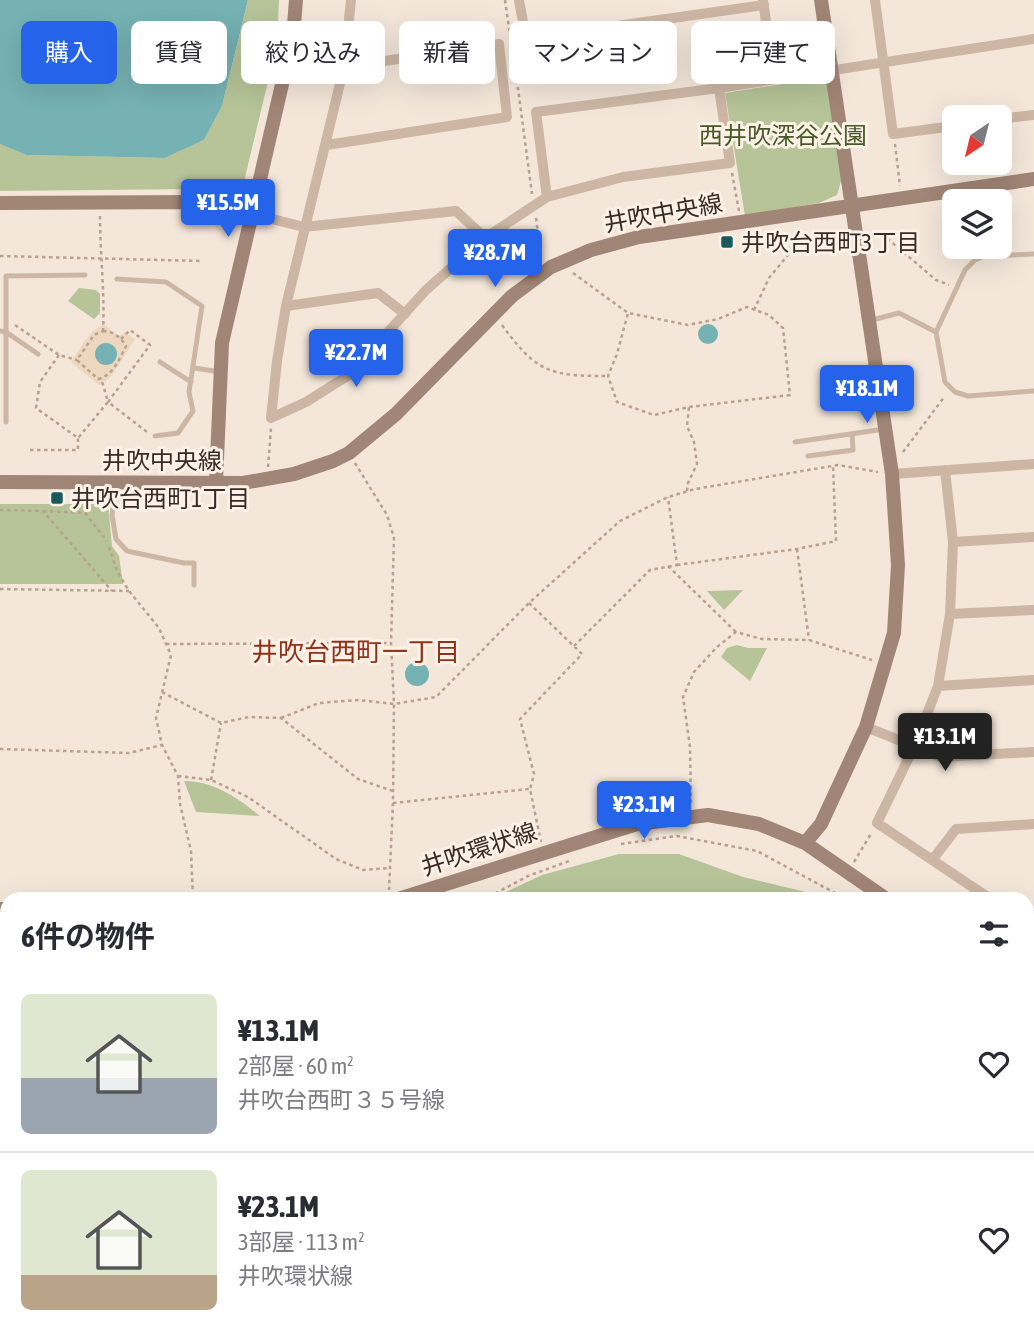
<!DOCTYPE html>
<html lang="ja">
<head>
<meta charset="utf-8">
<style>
  body { margin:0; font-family:"Asap Condensed","Noto Sans JP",sans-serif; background:#f7f7f7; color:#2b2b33; height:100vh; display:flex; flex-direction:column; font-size:26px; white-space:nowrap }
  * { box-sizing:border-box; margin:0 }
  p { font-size:23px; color:#7c7c81 }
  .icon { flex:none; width:38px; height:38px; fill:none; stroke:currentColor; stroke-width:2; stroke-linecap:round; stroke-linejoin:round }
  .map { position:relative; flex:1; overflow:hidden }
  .panel { position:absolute; left:0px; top:892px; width:1034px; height:450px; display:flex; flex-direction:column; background:#fff; border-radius:21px 21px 0 0; box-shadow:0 7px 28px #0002 }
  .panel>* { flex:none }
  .hud { position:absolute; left:21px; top:21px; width:992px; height:63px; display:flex; gap:14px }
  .needle { width:46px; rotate:215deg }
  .tools { position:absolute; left:942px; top:105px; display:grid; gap:14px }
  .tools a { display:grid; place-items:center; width:70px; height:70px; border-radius:10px; background:#fff; box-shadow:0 7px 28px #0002; font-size:35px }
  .price { position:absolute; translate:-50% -60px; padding:0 16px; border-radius:7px; background:#2563eb; color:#fff; font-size:23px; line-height:46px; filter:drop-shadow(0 2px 4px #0008) }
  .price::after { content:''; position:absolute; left:50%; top:42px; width:21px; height:16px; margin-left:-10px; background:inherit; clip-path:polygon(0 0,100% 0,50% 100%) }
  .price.active { background:#222; color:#fff }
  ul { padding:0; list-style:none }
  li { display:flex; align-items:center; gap:21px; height:175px; padding:0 21px }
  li+li { border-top:2px solid #e1e1e2 }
  li span { display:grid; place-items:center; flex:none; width:196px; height:140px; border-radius:10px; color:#555 }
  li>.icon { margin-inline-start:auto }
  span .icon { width:84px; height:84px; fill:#fffc; stroke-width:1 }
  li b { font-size:30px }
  h2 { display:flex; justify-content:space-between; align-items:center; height:84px; padding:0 21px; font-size:30px }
  .pill { padding:0 24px; border-radius:10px; background:#fff; box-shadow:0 7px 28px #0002; font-size:24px; line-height:63px }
  .pill.active { background:#2563eb; color:#fff }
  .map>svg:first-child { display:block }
  .green { fill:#b6c498 }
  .plaza { fill:#edd8bf }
  .water { fill:#76b2b4 }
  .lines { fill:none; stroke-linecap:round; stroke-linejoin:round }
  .stream { stroke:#76b2b4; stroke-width:4.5 }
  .path { stroke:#b9a08f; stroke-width:2.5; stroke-dasharray:3.5 3.5; stroke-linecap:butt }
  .lane { stroke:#cdb6a4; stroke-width:5 }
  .street { stroke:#cdb6a4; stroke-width:10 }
  .secondary { stroke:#a18576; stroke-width:14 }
  .poi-dot { fill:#185a5d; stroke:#fbf1e7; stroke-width:2.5 }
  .labels { text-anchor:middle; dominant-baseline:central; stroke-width:6; stroke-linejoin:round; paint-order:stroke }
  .park-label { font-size:24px; fill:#485928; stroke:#fbf1e7 }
  .street-label { font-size:24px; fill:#382c27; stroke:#fbf1e7 }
  .poi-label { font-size:24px; fill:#382c27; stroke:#fbf1e7; text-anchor:start }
  .neighbourhood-label { font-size:26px; fill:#8e3218; stroke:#fbf1e7 }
</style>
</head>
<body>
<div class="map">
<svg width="1034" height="1342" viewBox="0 0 1034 1342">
  <rect width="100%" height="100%" fill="#f4e7da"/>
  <!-- green -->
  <path class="green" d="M248 0H279L277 44 240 198 196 189 0 191V144L26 155 165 158 204 140 222 106Z
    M826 77 842 178 837 195 819 203 745 216 725 93Z
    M79 288 96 290 100 294V313L94 319 68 301Z
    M0 504H108L112 546 119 556 123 584H0Z
    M743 590 724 610 707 591Z
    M737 645 748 648H767L750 681 721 657 727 648Z
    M184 781C214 781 238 798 260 816L196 812Z
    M619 854H679L743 877 835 899H491L542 875Z
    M1027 1023 1034 1027V1342H772V1335H1027Z
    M554 1335H711L710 1342H554Z"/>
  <!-- plaza -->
  <path class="plaza" d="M103 324 119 336 125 332 135 339 113 374 106 381 99 385 71 362 84 342 94 330Z"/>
  <!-- water -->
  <path class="water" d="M0 0H248L222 106 204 140 165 158 26 155 0 144Z
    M698 334a10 10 0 1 1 20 0a10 10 0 1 1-20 0Z
    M95 354a11 11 0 1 1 22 0a11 11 0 1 1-22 0Z
    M405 674a12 12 0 1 1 24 0a12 12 0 1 1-24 0Z"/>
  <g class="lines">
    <!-- stream -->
    <path class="stream" d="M1027 1120 1034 1118"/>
    <!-- path -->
    <path class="path" d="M505 0 511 42
      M515 66 532 194
      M895 144 900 186
      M732 173 739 211
      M100 216C100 254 105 293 103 331
      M536 218 541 257
      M882 234 936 280 949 285
      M0 256 202 261
      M573 273 628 313 688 325 718 319 747 307 769 315 783 328 790 395 689 407 654 415 617 402 608 376 617 354 628 313
      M754 310 769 278 788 255 796 237
      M15 325 59 355 77 360
      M502 325C537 373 550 376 608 376
      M103 331C112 331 121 337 126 346 120 358 113 376 98 379L77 360 94 335Z
      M121 339 130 330 150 345 108 402 147 432
      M59 355 40 382 36 408 78 438 108 402 101 378
      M30 450H78V438
      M903 452 945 396
      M355 463 387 515 394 538 391 643 394 704 393 803 389 890
      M268 467 271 428
      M687 491 688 483 697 464 694 442 687 426 689 407
      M0 510 43 511 112 591
      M43 511 85 513 107 541
      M109 547 117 571 129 591 159 628 171 655 156 718 162 745 178 776 180 804 191 851 193 900
      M797 549 809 640
      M677 565 797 549 836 541 833 466
      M668 566 736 632
      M0 589 129 591
      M529 603 582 654 520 719 534 774 530 789 541 842
      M166 644 390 643
      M574 646 650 570 677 565 668 497
      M162 692 221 723 249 717 281 718 358 779 393 791
      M281 718 319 703 358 700 394 704 436 697 529 603 620 521 668 497 695 489 838 465 878 472
      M0 749 129 753 162 745
      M178 776 211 780 248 797 336 859 363 870 389 868
      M211 780 221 723
      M393 803 529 789
      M691 803 690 747 683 697 694 672 717 647 736 632 762 639 809 640 872 660
      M621 844 677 836 757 851 848 900
      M854 862 872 832
      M483 900 528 876 572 860
      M1027 970 1034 961
      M1027 1018 1034 1022
      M1027 1079 1034 1080
      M1027 1127 1034 1123
      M1027 1264 1034 1266
      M1006 1335 1015 1342"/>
    <!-- lane -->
    <path class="lane" d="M1034 254 984 256 975 260 965 270 936 332 945 382 955 392 968 396 1034 391
      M117 279 166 282 202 306 189 392 193 411 178 433 155 436
      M872 320 899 313 936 332
      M0 331 6 332 38 354
      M160 362 191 382
      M194 368 221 372
      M6 422V276L85 275
      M795 442 885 429
      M808 456 853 450 852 434
      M116 483 112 515 116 539 127 551 184 563H194V585
      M204 1342 206 1335
      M281 1342 284 1335
      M336 1342 337 1335"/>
    <!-- street -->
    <path class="street" d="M351 0 344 67 286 306 277 361 271 418 306 402 349 375 426 290 485 238 547 197 623 177 730 163 719 88
      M519 0 526 39 764 5
      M763 0 774 79
      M875 0 893 134 954 126
      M999 119 1034 115
      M327 145 507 117 499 44 344 67
      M547 197 536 112 719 88 1034 39
      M252 214 304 227 456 211 485 238
      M286 306 378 293 405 314
      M945 470 953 542 950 614 938 686 914 747 877 823 992 900
      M892 474 1034 464
      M953 542 1034 537
      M950 614 1034 610
      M938 686 1034 680
      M866 727 941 757 1034 752
      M933 859 956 829 1034 824
      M1027 924 1034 915"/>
    <!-- secondary -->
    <path class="secondary" d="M0 203 196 202 252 214
      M0 482 243 483 294 474 333 461 349 453 396 414 512 296 551 267 591 250 639 237 1034 179
      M216 482 222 343 293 37 296 0
      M805 843 821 824 866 727 894 633 898 565 892 474 821 0
      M395 900 637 824 708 815 759 824 805 843 888 900
      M0 909H7
      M1027 998 1034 1003
      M0 1152H7"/>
  </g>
  <!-- markers -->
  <g class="poi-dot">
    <rect x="720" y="235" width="14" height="14" rx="3.5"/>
    <rect x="50" y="491" width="14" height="14" rx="3.5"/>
  </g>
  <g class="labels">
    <!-- park labels -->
    <g class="park-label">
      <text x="783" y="135">西井吹深谷公園</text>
    </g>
    <!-- street labels -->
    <g class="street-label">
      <text transform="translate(663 213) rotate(-10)">井吹中央線</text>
      <text x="162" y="460">井吹中央線</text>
      <text transform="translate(479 849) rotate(-18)">井吹環状線</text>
    </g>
    <!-- poi labels -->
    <g class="poi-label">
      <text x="741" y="242">井吹台西町3丁目</text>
      <text x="71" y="498">井吹台西町1丁目</text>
    </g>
    <!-- neighbourhood labels -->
    <g class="neighbourhood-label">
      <text x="356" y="652">井吹台西町一丁目</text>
    </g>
  </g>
</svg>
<div class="tools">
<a><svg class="needle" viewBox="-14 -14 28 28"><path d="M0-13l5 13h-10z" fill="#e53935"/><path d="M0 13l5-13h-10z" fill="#7c7c81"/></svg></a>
<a><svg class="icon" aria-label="layers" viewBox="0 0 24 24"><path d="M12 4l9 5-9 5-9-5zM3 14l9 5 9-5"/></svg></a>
</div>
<b class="price" style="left:228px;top:239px">¥15.5M</b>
<b class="price" style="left:495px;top:289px">¥28.7M</b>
<b class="price" style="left:356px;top:389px">¥22.7M</b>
<b class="price" style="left:867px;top:425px">¥18.1M</b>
<b class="price active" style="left:945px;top:773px">¥13.1M</b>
<b class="price" style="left:644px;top:841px">¥23.1M</b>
<div class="hud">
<a class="pill active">購入</a>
<a class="pill">賃貸</a>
<a class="pill">絞り込み</a>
<a class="pill">新着</a>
<a class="pill">マンション</a>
<a class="pill">一戸建て</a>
</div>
<section class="panel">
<h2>6件の物件<svg class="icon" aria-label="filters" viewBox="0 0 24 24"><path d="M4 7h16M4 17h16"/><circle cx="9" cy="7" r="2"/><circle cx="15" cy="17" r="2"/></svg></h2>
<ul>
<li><span style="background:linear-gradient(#dfe7d0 60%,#9aa5b1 0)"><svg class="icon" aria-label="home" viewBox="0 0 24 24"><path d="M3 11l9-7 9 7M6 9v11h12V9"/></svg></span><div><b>¥13.1M</b><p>2部屋 · 60 m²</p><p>井吹台西町３５号線</p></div><svg class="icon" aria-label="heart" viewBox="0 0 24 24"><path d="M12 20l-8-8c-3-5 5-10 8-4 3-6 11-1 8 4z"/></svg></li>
<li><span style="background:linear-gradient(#dfe7d0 75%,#b9a48a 0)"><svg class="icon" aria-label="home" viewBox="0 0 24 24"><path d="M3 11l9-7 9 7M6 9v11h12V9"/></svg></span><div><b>¥23.1M</b><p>3部屋 · 113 m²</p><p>井吹環状線</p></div><svg class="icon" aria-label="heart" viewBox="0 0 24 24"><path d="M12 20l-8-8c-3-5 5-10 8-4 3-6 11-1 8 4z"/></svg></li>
</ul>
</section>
</div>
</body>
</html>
